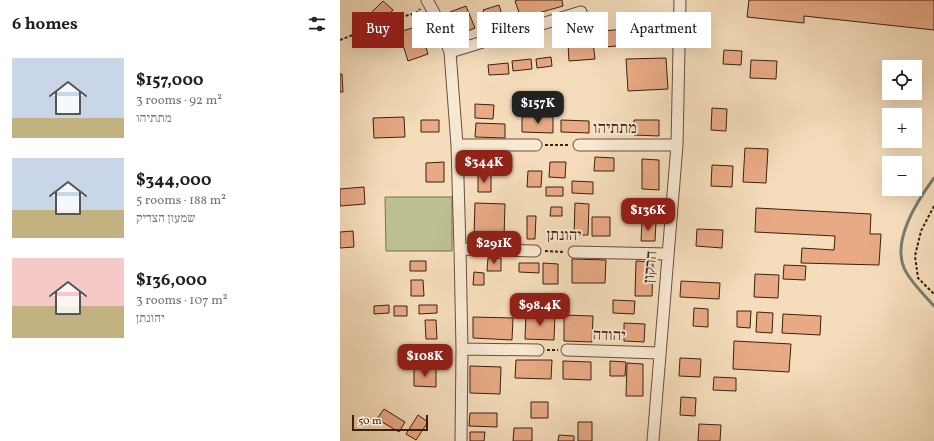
<!DOCTYPE html>
<html lang="en">
<head>
<meta charset="utf-8">
<style>
  body { margin:0; font-family:Vollkorn,"Frank Ruhl Libre",serif; background:#f2f2f2; color:#202124; height:100vh; display:flex; flex-direction:column; font-size:15px; white-space:nowrap }
  * { box-sizing:border-box; margin:0 }
  p { font-size:13px; color:#757577 }
  .icon { flex:none; width:22px; height:22px; fill:none; stroke:currentColor; stroke-width:2; stroke-linecap:round; stroke-linejoin:round }
  .map { position:relative; flex:1; overflow:hidden }
  .panel { display:flex; flex-direction:column; background:#fff; width:340px }
  .panel>* { flex:none }
  .top-card { position:absolute; left:12px; top:12px; width:380px; height:36px; display:flex; gap:8px }
  .buttons { position:absolute; left:542px; top:60px; display:grid; gap:8px }
  .buttons a { display:grid; place-items:center; width:40px; height:40px; border-radius:0px; background:#fff; box-shadow:0 4px 16px #0002; font-size:20px }
  .scale { position:absolute; left:12px; bottom:10px; width:76px; box-sizing:border-box; padding-left:4px; border:2px solid #3e1e12; border-top:0; font-size:11px; line-height:14px; white-space:nowrap; color:#3e1e12; -webkit-text-stroke:3px #f8e9d3; paint-order:stroke }
  .price { position:absolute; translate:-50% -34px; padding:0 9px; border-radius:8px; background:#8f2418; color:#fff; font-size:13px; line-height:26px; filter:drop-shadow(0 1px 2px #0008) }
  .price::after { content:''; position:absolute; left:50%; top:24px; width:12px; height:9px; margin-left:-6px; background:inherit; clip-path:polygon(0 0,100% 0,50% 100%) }
  .price.active { background:#222; color:#fff }
  ul { padding:0; list-style:none }
  li { display:flex; align-items:center; gap:12px; height:100px; padding:0 12px }
  li span { display:grid; place-items:center; flex:none; width:112px; height:80px; border-radius:0px; color:#555 }
  li>.icon { margin-inline-start:auto }
  span .icon { width:48px; height:48px; fill:#fffc; stroke-width:1 }
  li b { font-size:17px }
  h2 { display:flex; justify-content:space-between; align-items:center; height:48px; padding:0 12px; font-size:17px }
  .chip { padding:0 14px; border-radius:0px; background:#fff; box-shadow:0 4px 16px #0002; font-size:14px; line-height:36px }
  .chip.active { background:#8f2418; color:#fff }
  main { display:flex; flex:1; min-height:0 }
  .map>svg:first-child { display:block }
  .green { fill:#bcc090; stroke:#7d6f51 }
  .lines { fill:none; stroke-linecap:round; stroke-linejoin:round }
  .stream { stroke:#767d70; stroke-width:3 }
  .building { fill:#e8aa84; stroke:#3e1e12 }
  .minor-casing { stroke:#6c4e3c; stroke-width:13 }
  .path { stroke:#3e1e12; stroke-width:2; stroke-dasharray:3 2; stroke-linecap:butt }
  .minor { stroke:#f8e9d3; stroke-width:11 }
  .labels { text-anchor:middle; dominant-baseline:central; stroke-width:4; stroke-linejoin:round; paint-order:stroke }
  .street-label { font-size:16px; fill:#3e1e12; stroke:#f8e9d3 }
</style>
</head>
<body>
<main>
<section class="panel">
<h2>6 homes<svg class="icon" aria-label="filters" viewBox="0 0 24 24"><path d="M4 7h16M4 17h16"/><circle cx="9" cy="7" r="2"/><circle cx="15" cy="17" r="2"/></svg></h2>
<ul>
<li><span style="background:linear-gradient(#c9d6e8 75%,#c2b280 0)"><svg class="icon" aria-label="home" viewBox="0 0 24 24"><path d="M3 11l9-7 9 7M6 9v11h12V9"/></svg></span><div><b>$157,000</b><p>3 rooms · 92 m²</p><p>מתתיהו</p></div></li>
<li><span style="background:linear-gradient(#c9d6e8 65%,#c2b280 0)"><svg class="icon" aria-label="home" viewBox="0 0 24 24"><path d="M3 11l9-7 9 7M6 9v11h12V9"/></svg></span><div><b>$344,000</b><p>5 rooms · 188 m²</p><p>שמעון הצדיק</p></div></li>
<li><span style="background:linear-gradient(#f6c9c9 60%,#c2b280 0)"><svg class="icon" aria-label="home" viewBox="0 0 24 24"><path d="M3 11l9-7 9 7M6 9v11h12V9"/></svg></span><div><b>$136,000</b><p>3 rooms · 107 m²</p><p>יהונתן</p></div></li>
</ul>
</section>
<div class="map">
<svg width="594" height="441" viewBox="0 0 594 441">
  <rect width="100%" height="100%" fill="#f5ddbb"/>
  <filter id="stains"><feTurbulence type="fractalNoise" baseFrequency=".005" numOctaves="4"/><feColorMatrix values="0 0 0 0 .2 0 0 0 0 .09 0 0 0 0 .02 0 0 0 .5 -.17"/></filter>
  <radialGradient id="worn" r=".72"><stop offset=".6" stop-color="#630" stop-opacity="0"/><stop offset="1" stop-color="#630" stop-opacity=".3"/></radialGradient>
  <!-- green -->
  <path class="green" d="M45 197H112V251H46Z"/>
  <g class="lines">
    <!-- stream -->
    <path class="stream" d="M594 178C578 200 552 239 564 268 569 280 585 296 594 306"/>
  </g>
  <!-- building -->
  <path class="building" d="M178 0H222L223 6 181 18 175 1Z
    M409 0H594V30L464 16V23L407 17Z
    M43 1 53 10 41 23 31 13Z
    M159 5 164 21 148 26 143 10Z
    M126 6 135 28 118 35 110 12Z
    M79 26 88 54 68 61 59 32Z
    M326 26 328 41 301 44 300 28Z
    M295 28 297 44 265 47 263 31Z
    M253 42 255 59 229 61 228 44Z
    M384 50 402 51 401 65 383 64Z
    M211 57 212 66 197 68 196 59Z
    M326 58 328 89 288 91 286 59Z
    M191 59 192 69 173 71 172 61Z
    M411 60 437 61 436 79 410 78Z
    M168 63 169 74 149 75 148 65Z
    M0 74H2L3 92H0Z
    M135 104 154 105 153 119 135 118Z
    M372 108 387 109 386 131 371 130Z
    M64 117 65 137 34 138 33 118Z
    M182 117H213V133L182 132Z
    M81 120H99V132H81Z
    M221 120 249 121V133L221 132Z
    M294 120H319V136L294 135Z
    M136 123 165 124V138L135 137Z
    M405 148 428 149 426 183 403 182Z
    M255 157 274 158V171H254Z
    M143 158 161 159V171L143 170Z
    M302 159 319 160V190L302 189Z
    M104 162V182H86V163Z
    M210 162H226L225 178 209 177Z
    M372 165 393 166 392 187 371 186Z
    M188 171H202L201 187H187Z
    M138 175H151V192H138Z
    M232 181 253 182V194L232 193Z
    M24 187 25 204 0 206V189Z
    M206 187H223V196H206Z
    M135 203 165 204 164 238 134 237Z
    M235 203 249 204 248 235H234Z
    M291 204 313 205 312 217 290 216Z
    M211 207H222V216H210Z
    M416 208 531 214 530 234H541L539 265 461 263 462 248 494 250 495 236 415 232Z
    M187 216H196L195 239H187Z
    M252 217H270V236H252Z
    M302 222H316L315 241H301Z
    M357 229 383 230 382 248 356 246Z
    M13 231 14 247 0 248V232Z
    M148 258H161V271H147Z
    M232 259 266 260 265 283H232Z
    M70 261H86V271H70Z
    M296 261 313 262 312 296H295Z
    M179 263H199V273L179 272Z
    M203 263 218 264V284H203Z
    M444 265 466 266 465 280 443 279Z
    M134 272 144 273V285H133Z
    M415 274 439 275 438 298 414 297Z
    M71 280H83L84 296H71Z
    M341 281 380 283 379 299 340 297Z
    M273 300 295 301 294 314 273 313Z
    M49 305V313L34 314V306Z
    M79 305H97V313L79 314Z
    M54 306H67V316H54Z
    M354 308 368 309V327L353 326Z
    M397 311H411L410 328 397 327Z
    M417 312 433 313 432 333 416 332Z
    M186 314 215 315 214 340 185 339Z
    M443 314 481 316 480 335 442 333Z
    M224 315 253 316 252 342 224 341Z
    M133 317 173 318 172 340 133 338Z
    M85 320H96L97 339H86Z
    M284 323 305 324 304 342 284 341Z
    M394 341 451 344 449 372 393 369Z
    M340 358 361 359 360 377 339 376Z
    M176 360H212L211 379 175 378Z
    M223 361 251 362V380L223 379Z
    M270 361 286 362 285 376H270Z
    M287 363 303 364V396H286Z
    M130 366 161 367 160 394 130 393Z
    M74 368 96 369V387L74 386Z
    M374 377 396 378V391L373 390Z
    M341 397 356 398 355 416 340 415Z
    M191 402H208V418H191Z
    M44 409 65 422 59 432 37 419Z
    M130 413H157V427L129 426Z
    M78 415 88 422 76 440 66 434Z
    M238 422H252V441H238Z
    M359 424 381 425 380 441H358Z
    M174 428H192V441H173Z
    M130 432H145L144 441H130Z
    M219 435 234 436V441H218Z"/>
  <g class="lines">
    <!-- minor casing -->
    <g class="minor-casing">
      <path id="minor" d="M87 0 99 22 110 52 117 145 120 249 122 349 121 441
        M110 52 241 12
        M117 145H196
        M239 145H337
        M120 249 195 251
        M234 252 328 254
        M122 349 198 350
        M227 350 319 353
        M313 441 337 145 340 0"/>
    </g>
    <!-- path -->
    <path class="path" d="M0 40 54 19 76 13 80 9
      M205 145H229
      M594 206 581 231 575 256 578 278 594 294
      M205 251 224 252
      M207 350H218"/>
    <!-- minor -->
    <use href="#minor" class="minor"/>
  </g>
  <g class="labels">
    <!-- street labels -->
    <g class="street-label">
      <text x="275" y="129">מתתיהו</text>
      <text transform="translate(224 236) rotate(1)">יהונתן</text>
      <text transform="translate(311 267) rotate(-85)">הרקון</text>
      <text transform="translate(269 336) rotate(2)">יהודה</text>
    </g>
  </g>
  <rect width="100%" height="100%" filter="url(#stains)"/>
  <rect width="100%" height="100%" fill="url(#worn)"/>
</svg>
<div class="buttons">
<a><svg class="icon" aria-label="locate" viewBox="0 0 24 24"><circle cx="12" cy="12" r="6"/><path d="M12 2v4M12 18v4M2 12h4M18 12h4"/></svg></a>
<a>+</a>
<a>−</a>
</div>
<div class="scale">50 m</div>
<b class="price active" style="left:198px;top:125px">$157K</b>
<b class="price" style="left:144px;top:184px">$344K</b>
<b class="price" style="left:308px;top:232px">$136K</b>
<b class="price" style="left:154px;top:265px">$291K</b>
<b class="price" style="left:200px;top:327px">$98.4K</b>
<b class="price" style="left:85px;top:378px">$108K</b>
<div class="top-card">
<a class="chip active">Buy</a>
<a class="chip">Rent</a>
<a class="chip">Filters</a>
<a class="chip">New</a>
<a class="chip">Apartment</a>
</div>
</div>
</main>
</body>
</html>
